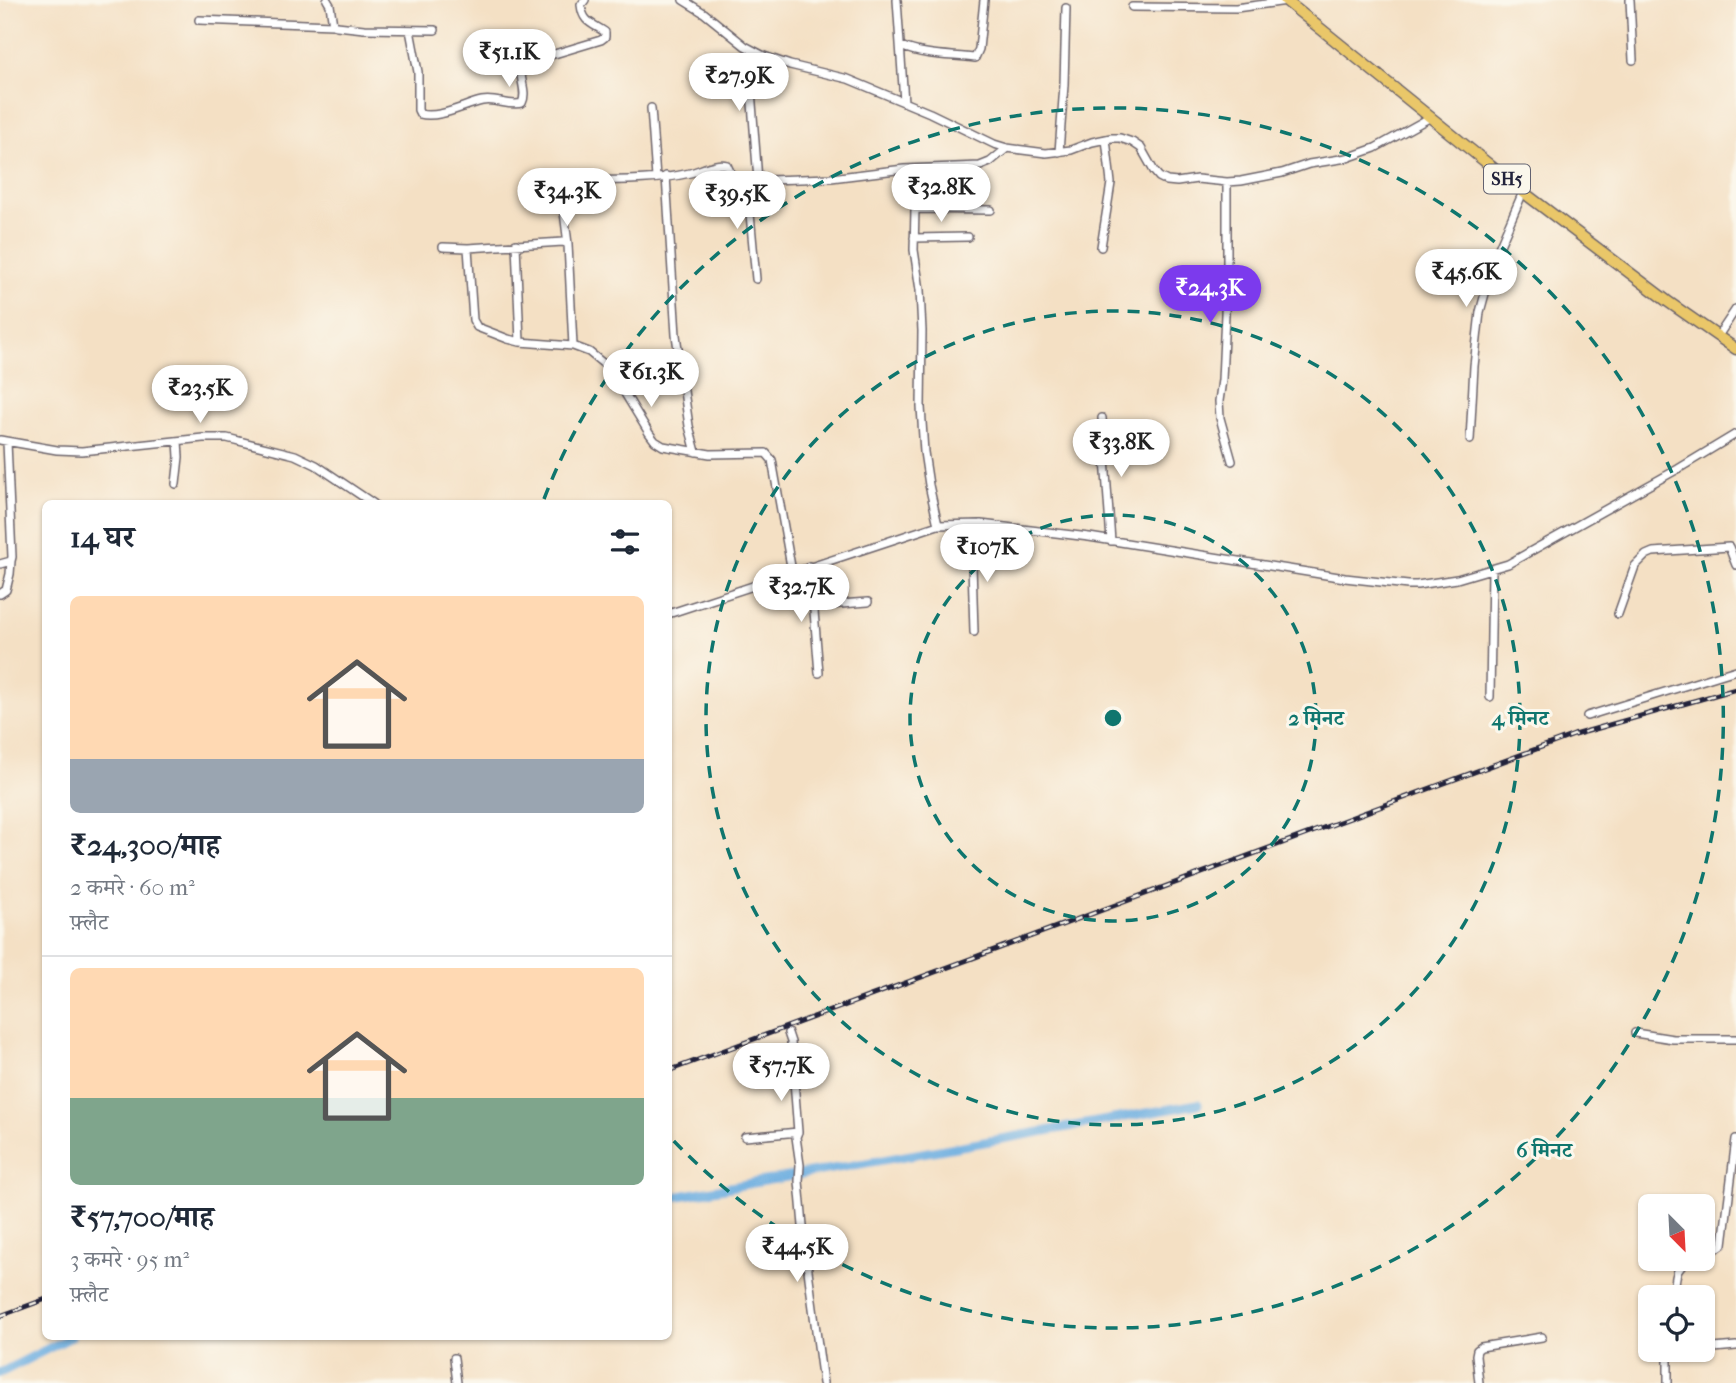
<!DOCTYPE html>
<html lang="hi">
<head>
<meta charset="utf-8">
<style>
  body { margin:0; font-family:"IM FELL French Canon","Noto Serif Devanagari",serif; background:#f6f6f7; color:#1f2937; height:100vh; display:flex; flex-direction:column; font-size:26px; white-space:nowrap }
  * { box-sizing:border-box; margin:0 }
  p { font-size:23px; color:#747a83 }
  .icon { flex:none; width:38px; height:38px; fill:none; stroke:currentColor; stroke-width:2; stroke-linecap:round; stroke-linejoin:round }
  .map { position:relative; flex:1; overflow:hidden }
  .sheet { position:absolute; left:42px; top:500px; width:630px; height:840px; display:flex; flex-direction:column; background:#fff; border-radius:10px; box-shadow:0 2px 5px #0004 }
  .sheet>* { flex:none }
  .needle { width:46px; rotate:156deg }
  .fabs { position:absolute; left:1638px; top:1194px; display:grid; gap:14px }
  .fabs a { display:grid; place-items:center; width:77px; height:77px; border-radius:10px; background:#fff; box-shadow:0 2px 5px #0004; font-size:35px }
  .price { position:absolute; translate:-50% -60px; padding:0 16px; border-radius:24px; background:#fff; color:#222; font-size:23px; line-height:46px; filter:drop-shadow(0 2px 4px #0008) }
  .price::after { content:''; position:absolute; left:50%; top:42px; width:21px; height:16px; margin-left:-10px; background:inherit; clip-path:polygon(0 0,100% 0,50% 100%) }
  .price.on { background:#7c3aed; color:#fff }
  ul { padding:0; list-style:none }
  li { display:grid; align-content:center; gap:14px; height:371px; padding:0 28px }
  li+li { border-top:2px solid #e0e1e3 }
  li span { display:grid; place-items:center; height:217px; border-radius:10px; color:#555 }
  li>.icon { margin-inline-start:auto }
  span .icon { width:126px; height:126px; fill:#fffc; stroke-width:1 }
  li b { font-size:30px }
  h2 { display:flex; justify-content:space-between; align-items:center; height:84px; padding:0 28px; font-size:30px }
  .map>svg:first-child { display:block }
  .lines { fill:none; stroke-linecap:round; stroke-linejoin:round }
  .canal { stroke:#6cade0; stroke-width:9 }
  .street-casing { stroke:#6c646b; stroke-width:10 }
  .primary-casing { stroke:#6c646b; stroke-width:13 }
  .street { stroke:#fff; stroke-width:7 }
  .primary { stroke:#eac769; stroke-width:10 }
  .rail-casing { stroke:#22223b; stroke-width:5 }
  .rail { stroke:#fbf7ec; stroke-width:2.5; stroke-dasharray:8; stroke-linecap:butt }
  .ring { fill:none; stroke:#0f766e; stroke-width:3.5; stroke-dasharray:12 9 }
  .labels { text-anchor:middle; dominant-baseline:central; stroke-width:6; stroke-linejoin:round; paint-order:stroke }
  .shield { fill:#fbf7ec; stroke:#636270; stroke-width:2 }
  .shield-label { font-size:18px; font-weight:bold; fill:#22223b }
  .centre { fill:#0f766e; stroke:#fbf7ec; stroke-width:3.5 }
  .ring-label { font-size:21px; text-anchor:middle; font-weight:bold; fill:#0f766e; stroke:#fbf7ec; stroke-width:6; stroke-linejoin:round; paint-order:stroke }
</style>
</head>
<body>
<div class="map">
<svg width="1736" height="1383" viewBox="0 0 1736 1383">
  <rect width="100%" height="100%" fill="#fbf7ec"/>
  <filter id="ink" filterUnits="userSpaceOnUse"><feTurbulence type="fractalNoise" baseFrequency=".0143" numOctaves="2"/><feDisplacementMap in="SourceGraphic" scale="14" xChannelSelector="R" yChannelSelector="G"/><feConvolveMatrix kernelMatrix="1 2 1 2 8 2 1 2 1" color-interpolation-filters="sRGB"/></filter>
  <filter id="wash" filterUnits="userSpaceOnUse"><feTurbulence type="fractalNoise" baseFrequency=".00686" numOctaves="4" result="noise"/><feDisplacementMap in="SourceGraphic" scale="28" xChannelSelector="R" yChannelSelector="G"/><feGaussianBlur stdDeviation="1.57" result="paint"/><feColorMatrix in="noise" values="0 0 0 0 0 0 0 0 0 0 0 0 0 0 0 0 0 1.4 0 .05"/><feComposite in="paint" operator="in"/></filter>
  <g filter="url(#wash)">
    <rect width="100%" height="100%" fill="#f4e0c4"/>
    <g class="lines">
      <!-- canal -->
      <path class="canal" d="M668 1198 1198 1104
        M0 1373 71 1337"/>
    </g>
  </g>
  <g filter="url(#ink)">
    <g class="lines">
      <!-- street casing -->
      <g class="street-casing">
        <path id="street" d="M327 0 330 5 333 25 337 26 364 29 435 30
          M683 0 704 13 745 46 764 56 790 65 848 79 930 113 994 144 1007 148 1046 153 1071 150 1092 142 1111 138H1120L1132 142 1141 148 1154 171 1159 177 1167 181 1177 182 1197 179 1227 182 1241 181 1282 173 1309 164 1347 158 1375 148 1431 117
          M897 0 904 102
          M1630 0 1633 60
          M1132 7 1236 8 1287 1
          M199 20 333 25
          M410 30 418 72V110L420 114C439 119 464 105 482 101 496 98 509 107 522 103 528 91 518 77 521 64L601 40 605 37V32C592 23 583 23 581 5L585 0
          M901 46C923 56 951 55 975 58L979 49 984 0
          M752 50 749 65 758 180
          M651 108 656 178
          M1059 152 1064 85 1066 8
          M916 169 914 250 920 290 922 331 921 407 924 452 929 485 938 525
          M666 176 676 335 689 426 696 452
          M747 181 756 279
          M1227 182V270L1222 380 1219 401 1220 418 1232 461
          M915 209 991 210
          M914 238 968 237
          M516 244 520 342
          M568 244 561 188 563 184 570 181C609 180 651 182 690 173 702 170 716 162 727 165L733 178 740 181 831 178 904 169 980 166 990 162 1007 148
          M443 247 468 248 563 242 568 244 573 346
          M1101 247 1111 183 1106 139
          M468 248 473 320 477 327 508 339 520 342 573 346 589 352 610 369 649 433 655 441 663 446 710 454 766 453 772 460 792 572
          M1718 336 1736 309
          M1102 418 1111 541
          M0 440 57 450 82 451 203 438H227L295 455 316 465 374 504
          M1470 440 1474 366 1480 312 1495 257 1523 192
          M176 484 179 457 178 441
          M0 564 11 561 12 557 7 442
          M809 566 811 574 819 673
          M0 594 6 590 10 574 11 561
          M813 606 868 602
          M668 614 938 525 981 524 1089 537 1345 578 1408 585H1417L1457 579 1508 564 1678 469 1736 434
          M1618 614 1635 566 1646 555 1653 552 1729 547 1736 565
          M974 632 972 564 981 524
          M1490 697 1492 569
          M1587 716 1736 670
          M788 1033 791 1042 798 1132 796 1137 800 1165 799 1181 805 1248 823 1383
          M1635 1033 1673 1039H1736
          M745 1137 798 1132
          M1703 1255 1713 1251 1723 1244 1736 1139
          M1674 1297C1676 1276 1673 1267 1695 1258
          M1668 1349V1383
          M1703 1349 1736 1346
          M1668 1351 1692 1349
          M454 1358 457 1383
          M1479 1383 1476 1355 1477 1350 1481 1347 1542 1337"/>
      </g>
      <!-- primary casing -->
      <g class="primary-casing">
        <path id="primary" d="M1285 0 1523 192 1667 301 1736 349"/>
      </g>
      <!-- street -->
      <use href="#street" class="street"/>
      <!-- primary -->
      <use href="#primary" class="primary"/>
      <!-- rail casing -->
      <g class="rail-casing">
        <path id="rail" d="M668 1071 1574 735 1736 689
          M0 1316 46 1299"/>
      </g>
      <!-- rail -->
      <use href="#rail" class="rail"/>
    </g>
  </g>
  <!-- distance rings -->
  <g class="ring">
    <circle cx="1113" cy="718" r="203"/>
    <circle cx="1113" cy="718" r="407"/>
    <path d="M544 499A610 610 0 1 1 671 1138"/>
  </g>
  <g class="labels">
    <!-- shield labels -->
    <rect class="shield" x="1484" y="164.5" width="46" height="29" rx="5"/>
    <g class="shield-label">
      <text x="1507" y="179">SH5</text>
    </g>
  </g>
  <circle cx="1113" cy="718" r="10" class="centre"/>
  <g class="ring-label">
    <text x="1316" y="725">2 मिनट</text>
    <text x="1520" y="725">4 मिनट</text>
    <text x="1544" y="1157">6 मिनट</text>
  </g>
</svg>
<div class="fabs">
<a><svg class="needle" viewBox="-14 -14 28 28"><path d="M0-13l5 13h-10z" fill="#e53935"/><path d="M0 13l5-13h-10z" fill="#747a83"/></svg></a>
<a><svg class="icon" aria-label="locate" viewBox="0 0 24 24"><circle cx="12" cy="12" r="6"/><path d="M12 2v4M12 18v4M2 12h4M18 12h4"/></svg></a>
</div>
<b class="price" style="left:509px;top:89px">₹51.1K</b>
<b class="price" style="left:739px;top:113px">₹27.9K</b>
<b class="price" style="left:941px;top:224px">₹32.8K</b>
<b class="price" style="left:567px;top:228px">₹34.3K</b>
<b class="price" style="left:737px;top:231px">₹39.5K</b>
<b class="price" style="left:1466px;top:309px">₹45.6K</b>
<b class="price on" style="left:1210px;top:325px">₹24.3K</b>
<b class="price" style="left:651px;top:409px">₹61.3K</b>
<b class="price" style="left:200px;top:425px">₹23.5K</b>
<b class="price" style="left:1121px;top:479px">₹33.8K</b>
<b class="price" style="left:987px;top:584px">₹107K</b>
<b class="price" style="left:801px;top:624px">₹32.7K</b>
<b class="price" style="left:781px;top:1103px">₹57.7K</b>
<b class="price" style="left:797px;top:1284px">₹44.5K</b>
<section class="sheet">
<h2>14 घर<svg class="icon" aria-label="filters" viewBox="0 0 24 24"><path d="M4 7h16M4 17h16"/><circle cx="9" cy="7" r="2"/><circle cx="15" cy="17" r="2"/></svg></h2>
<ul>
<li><span style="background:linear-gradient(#ffd9b3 75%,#9aa5b1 0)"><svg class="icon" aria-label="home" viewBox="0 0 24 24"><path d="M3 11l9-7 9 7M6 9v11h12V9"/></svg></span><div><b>₹24,300/माह</b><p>2 कमरे · 60 m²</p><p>फ़्लैट</p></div></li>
<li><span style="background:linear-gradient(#ffd9b3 60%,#7fa58c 0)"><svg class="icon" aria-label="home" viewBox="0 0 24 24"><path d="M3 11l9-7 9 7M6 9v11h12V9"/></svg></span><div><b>₹57,700/माह</b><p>3 कमरे · 95 m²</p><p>फ़्लैट</p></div></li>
</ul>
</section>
</div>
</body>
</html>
